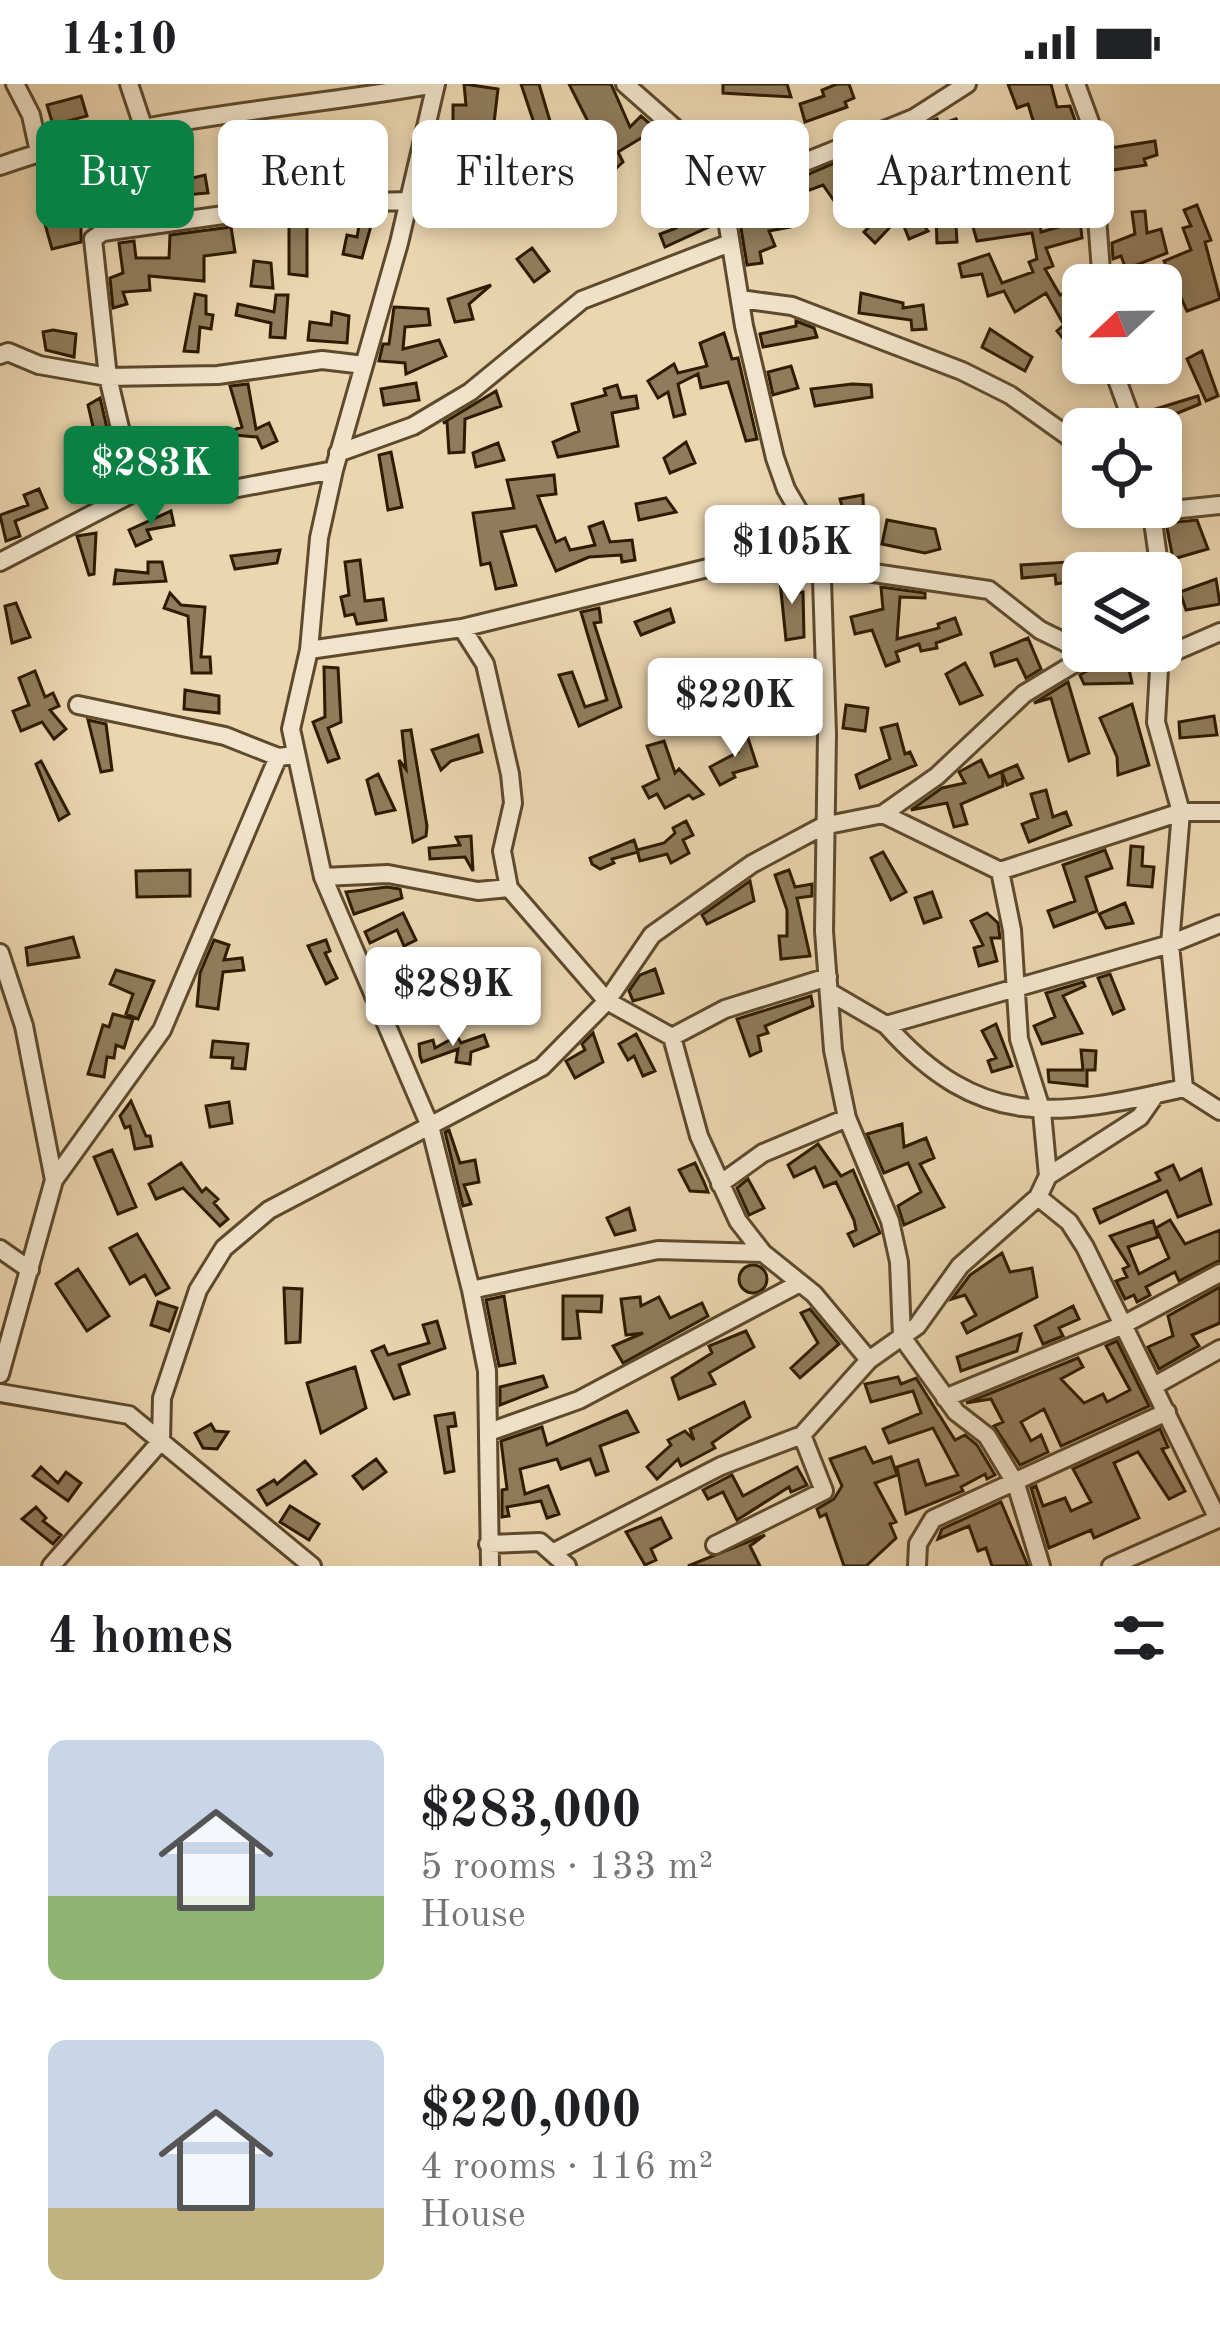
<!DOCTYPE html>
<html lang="en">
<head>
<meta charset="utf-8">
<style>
  body { margin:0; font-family:"Old Standard TT",serif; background:#f6f6f6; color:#202124; height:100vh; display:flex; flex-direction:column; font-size:45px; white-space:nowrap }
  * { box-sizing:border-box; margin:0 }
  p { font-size:39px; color:#757577 }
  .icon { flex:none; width:66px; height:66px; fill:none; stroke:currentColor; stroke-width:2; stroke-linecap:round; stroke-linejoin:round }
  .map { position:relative; height:1482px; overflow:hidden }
  .drawer { display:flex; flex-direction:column; background:#fff; flex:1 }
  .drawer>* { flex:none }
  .guide { position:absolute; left:36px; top:36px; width:1149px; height:108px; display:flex; gap:24px }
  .needle { width:78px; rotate:248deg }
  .fabs { position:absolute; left:1062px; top:180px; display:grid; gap:24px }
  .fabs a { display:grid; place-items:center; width:120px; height:120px; border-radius:18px; background:#fff; box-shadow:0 6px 18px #0003; font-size:60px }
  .price { position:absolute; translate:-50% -102px; padding:0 27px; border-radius:12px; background:#fff; color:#222; font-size:39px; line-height:78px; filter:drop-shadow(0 3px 6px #0008) }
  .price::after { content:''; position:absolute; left:50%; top:72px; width:36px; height:27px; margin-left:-18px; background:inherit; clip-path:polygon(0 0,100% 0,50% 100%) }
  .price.current { background:#0b8043; color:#fff }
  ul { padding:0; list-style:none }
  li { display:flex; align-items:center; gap:36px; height:300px; padding:0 48px }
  li span { display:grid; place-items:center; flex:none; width:336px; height:240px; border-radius:18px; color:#555 }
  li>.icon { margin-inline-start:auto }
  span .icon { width:144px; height:144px; fill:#fffc; stroke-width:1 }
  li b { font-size:51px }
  h2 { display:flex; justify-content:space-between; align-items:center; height:144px; padding:0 48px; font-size:51px }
  .chip { padding:0 42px; border-radius:18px; background:#fff; box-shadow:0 6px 18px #0003; font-size:42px; line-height:108px }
  .chip.current { background:#0b8043; color:#fff }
  .status { display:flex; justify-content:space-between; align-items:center; height:84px; padding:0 60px; background:#fff; direction:ltr }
  .status svg { height:33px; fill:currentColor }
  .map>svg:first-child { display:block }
  .building { fill:#907c5c; stroke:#2e1b00; stroke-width:3 }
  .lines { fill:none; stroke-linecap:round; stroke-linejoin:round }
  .minor-casing { stroke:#5d4a2c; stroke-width:22 }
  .minor { stroke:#f2e4cc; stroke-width:16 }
</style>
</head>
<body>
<div class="status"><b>14:10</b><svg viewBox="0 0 49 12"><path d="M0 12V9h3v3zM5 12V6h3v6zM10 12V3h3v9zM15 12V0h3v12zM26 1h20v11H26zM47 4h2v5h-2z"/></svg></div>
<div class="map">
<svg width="1220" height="1482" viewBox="0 0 1220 1482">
  <rect width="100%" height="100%" fill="#ebd6b0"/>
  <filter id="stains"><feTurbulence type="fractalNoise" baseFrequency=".00167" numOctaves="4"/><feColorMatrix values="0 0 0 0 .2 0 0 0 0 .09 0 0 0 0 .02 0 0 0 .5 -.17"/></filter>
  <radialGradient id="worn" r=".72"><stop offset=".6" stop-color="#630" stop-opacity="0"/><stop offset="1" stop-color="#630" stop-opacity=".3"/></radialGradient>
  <!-- building -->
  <path class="building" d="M464 0 498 5 492 56 478 54 480 40 453 39V21H466Z
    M521 0H539L550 37 535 42Z
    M569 0H611L630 43 641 32 656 45 618 68 623 78 613 87Z
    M723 0H787L791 13 723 9Z
    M837 0H849L854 14 845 18 847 23 805 38 800 20 824 12 822 6Z
    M1008 0H1051L1057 23 1070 22 1077 42 1036 46 1028 20 1017 24Z
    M81 12 87 32 53 41 47 21Z
    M937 35 939 41 956 35 962 49 900 74 898 81 902 112 928 147 909 155 903 140 894 139 875 159 864 148 888 124 885 106 837 121 823 101 804 108 799 96 811 89Z
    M318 40 320 54 362 46 364 57 296 68 295 58 305 56 303 42Z
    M1155 57 1157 71 1144 75 1146 81 1113 86 1110 64Z
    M176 63 184 96 205 91 208 109 164 113 161 103 135 110 124 69Z
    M97 68 104 97 62 114 53 85Z
    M577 68 593 99 585 106 564 72Z
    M1079 69 1081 85 1071 86 1075 116 1038 121 1041 148 1080 137 1082 154 1046 164 1053 182 1045 185 1060 211 1066 208 1070 214 1083 206V243L1066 258 1057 247 1064 241 1046 209 1015 228 1004 207 988 212 982 190 962 193 959 180 989 170 1002 199 1033 188 1029 178 1037 175 1032 149 977 157 960 99 980 95 973 80 984 75 997 121 982 107 994 136 1016 133 1012 108 1045 103 1038 75Z
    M491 71 513 76 509 95 487 90Z
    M779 102 790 143 769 147 775 162 760 168 762 179 747 181 740 138 769 131 768 106Z
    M935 108H954L957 158 937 159Z
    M483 110 519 113 521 129 482 127Z
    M1197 121 1211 156 1205 158 1220 215 1187 227 1164 177 1191 166 1183 144 1191 142 1184 126Z
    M1145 127 1147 149 1161 145 1167 169 1126 185 1121 172 1113 175 1112 159 1135 150 1132 128Z
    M713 128 715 140 665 163 660 150 676 144 673 136Z
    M81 129V158L52 165 44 137Z
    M361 131H374L362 174 343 170 347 151 357 153Z
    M289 141H307V192L289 190Z
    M231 143 235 168 204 172V197L149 192 150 206 123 208 127 220 113 224 110 194 123 189 119 159 134 157 136 174H169L170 151Z
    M532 164 549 187 534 198 517 175Z
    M254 177 271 179 273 204 251 202Z
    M491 201 469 220 473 235 455 238 448 215Z
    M861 209 903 219V224L923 221 926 245 912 246 911 236 859 229Z
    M195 210 206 212V230L213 231 211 245 200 243 198 268 184 267Z
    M276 211H288L285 254 270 253 271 239 236 231 238 220 274 228Z
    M394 223 428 225 430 241 405 243 403 265 439 256 446 272 406 290 405 279 379 277 383 260H389Z
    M332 228 349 232 347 259 308 256 310 238 331 241Z
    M796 237 814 244 817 253 763 263 760 250 796 242Z
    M990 245 1032 273 1025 287 982 263Z
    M53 246 76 250 74 273 46 266 43 248Z
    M724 249 732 275 738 274 757 355 746 357 728 298 701 304 698 290 678 300 685 330 674 333 668 308 658 314 648 297 674 280 678 289 707 282 700 259Z
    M1202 267 1218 312 1206 317 1187 275Z
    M791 282 798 304 773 311 768 288Z
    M416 299 419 316 384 321 381 305Z
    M248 300 256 345 269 339 277 357 262 364 257 353 223 350 242 343 230 302Z
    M852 300 871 301 872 313 815 322 811 305Z
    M617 301 621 314 636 312 638 324 612 329 618 362 558 373 553 358 579 347 572 320 606 311 604 305Z
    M496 307 501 322 465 335 464 368 449 369 447 338 443 339Z
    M1198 312 1200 320 1153 339 1149 327Z
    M100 314 110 357 97 360 88 321Z
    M686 358 695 379 670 389 664 374Z
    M498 359 504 376 476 383 473 369Z
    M391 368 402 423 388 426 379 371Z
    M554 391 556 410 538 412 556 458 565 454 570 466 595 461 589 443 603 438 610 458 632 456 635 476 622 478 621 471 589 473 556 487 536 442 501 448 516 501 496 505 490 479 481 481 473 429 514 424 507 396Z
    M39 405 47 424 15 437 20 452 6 457 0 431 28 421 24 411Z
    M863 411 864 451 851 454 840 415Z
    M666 414 676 428 639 436 636 420Z
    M171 427 174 441 147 446 151 455 136 462 129 446Z
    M887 436 935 445 940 465 925 469 882 460Z
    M1197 436 1208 465 1173 475 1166 439Z
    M96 449 94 490 89 491 77 452Z
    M280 466 277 479 235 485 231 472Z
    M360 476 365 517 383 515 386 536 357 540 354 530 345 532 341 513 349 511 345 478Z
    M148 478H162L166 497 114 500 116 486 148 489Z
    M1069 478 1072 497 1056 500 1055 491 1022 494 1021 481Z
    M779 488 794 490 795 509 803 508 804 553 786 556Z
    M1216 495 1220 520 1186 526 1180 508Z
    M881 503 925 509V514L900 513 897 555 939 544 938 540 955 534 961 550 936 559 937 564 921 567 919 560 896 568 899 577 886 582 872 546 855 550 851 533 883 525Z
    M170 509 181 521 205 523 201 573H210L211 589H192L188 532 164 524Z
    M16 519 30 553 12 559 5 522Z
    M599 524 601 538 594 539 621 623 579 642 559 591 572 588 585 623 607 616 581 528Z
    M670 525 674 538 641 551 635 538Z
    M1028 554 1041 585 1026 594 1017 575 995 582 991 569Z
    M800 577H812L813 607 775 600 776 583 800 585Z
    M965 579 982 611 960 620 946 590Z
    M324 583 338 584 341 638 328 644 339 674 328 678 313 638 325 633Z
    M1092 584 1129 585 1132 599 1084 600 1080 591Z
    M35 587 45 613 53 609 59 622 50 626 66 645 54 655 42 638 21 647 13 627 29 621 19 594Z
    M1068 598 1089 669 1069 677 1051 614 1034 619Z
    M185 606 219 612V629L184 625Z
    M1132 620 1149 681 1118 691 1117 673 1100 634Z
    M846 621 868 624 865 647 843 644Z
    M1214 632 1217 651 1180 654 1179 638Z
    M88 636 106 640 112 686 101 688Z
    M897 640 905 670 910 668 916 681 860 704 856 691 890 675 881 644Z
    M411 646 427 742 426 752 413 758 399 676 406 685 402 647Z
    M746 648 757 682 733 689 735 693 720 701 710 683 738 668 732 653Z
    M478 651 482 668 451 677 441 686 432 666Z
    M664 657 675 689 679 685 703 710 693 715 689 711 665 724 657 710 649 714 643 703 659 695 647 662Z
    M981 676 989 693 1017 681 1023 694 1007 701 1002 688 1003 702 961 720 967 740 954 743 947 719 911 726 942 704 965 699 959 688Z
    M41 677 69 730 59 736 36 680Z
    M378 690 395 726 376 730 367 696Z
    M1046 706 1053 733 1066 728 1071 741 1029 758 1022 740 1038 734 1031 710Z
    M686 737 693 751 683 756 689 769 671 779 667 770 640 777 637 766 664 759 675 749 673 744Z
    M471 752 473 787 465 773 430 775 429 764 460 761 456 753Z
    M634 756 638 768 612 775 614 779 600 785 592 780 590 774Z
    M1131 762 1143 763 1142 782 1154 783 1152 803 1128 801Z
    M1105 766 1112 784 1086 793 1097 827 1054 843 1048 827 1075 817 1063 781Z
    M883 768 906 808 891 816 871 774Z
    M190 786V812L137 813 136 787Z
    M789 786 795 803 812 800V812L797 814 810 872 781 875 779 852H787V826L775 791Z
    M750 797 754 817 707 840 702 831Z
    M387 803 400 805 402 814 354 830 346 808Z
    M932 808 941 833 924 839 915 814Z
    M1125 819 1133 839 1106 844 1099 830Z
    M403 829 416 856 404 862 397 846 370 859 365 848Z
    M987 829 998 839 1000 854H991L997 877 979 882 974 864 983 861 971 837Z
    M73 853 79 873 28 881 26 864Z
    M214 856 229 861 224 876 242 874 244 886 223 888 218 925 197 922 200 889Z
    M326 856 330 867 325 869 337 894 326 900 308 862Z
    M655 885 663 909 633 917 629 907 640 891Z
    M116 886 154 897 138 935 126 930 133 910 110 900Z
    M1110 890 1124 925 1113 930 1098 894Z
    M1083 898 1085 902 1063 912 1082 949 1042 960 1034 942 1055 933 1046 909Z
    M811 912 813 922 765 942 768 949 758 952 761 967 750 972 737 935Z
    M113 930 133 935 124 964 116 961 114 974 107 973 104 993 88 990 103 941 109 943Z
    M996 940 1012 982 992 988 988 977 996 974 982 947Z
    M593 949 603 978 575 994 566 977 585 966 582 960Z
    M636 950 655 987 643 992 634 972 628 976 619 960Z
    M484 951 488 962 471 968 470 980 456 978 458 965 422 978 420 972 419 960 433 956 435 964 457 952 461 959Z
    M213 957 248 960 245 985 232 984 233 974 211 973Z
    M1081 966 1096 967 1095 986H1087V1002L1049 998 1048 986H1083Z
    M131 1017 146 1052H150L152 1062 135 1065 130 1042 125 1044 120 1032Z
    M229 1018 232 1039 210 1043 206 1022Z
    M902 1040 904 1063 926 1054 934 1074 920 1080 944 1123 904 1141 898 1122 921 1108 908 1079 884 1089 867 1050Z
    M449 1046 460 1079 475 1076 479 1098 464 1101 471 1120 463 1122 445 1048Z
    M818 1060 841 1092 853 1086 880 1149 854 1162 848 1150 856 1146 854 1136 836 1098 824 1103 815 1083 794 1093 788 1081Z
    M112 1066 136 1123 118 1130 94 1073Z
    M181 1079 202 1108 206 1104 218 1115 214 1119 228 1135 220 1142 183 1104 156 1115 149 1100Z
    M695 1079 704 1098 708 1108 690 1107 679 1086Z
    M1173 1081 1180 1096 1201 1085 1211 1120 1178 1133 1167 1107 1100 1139 1094 1125 1160 1096 1156 1089Z
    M748 1095 764 1124 749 1131 737 1104Z
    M629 1124 635 1146 615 1151 607 1134Z
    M1170 1136 1185 1160 1220 1146V1176L1179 1197 1175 1188 1146 1203 1150 1211 1137 1218 1134 1211 1125 1215 1116 1197 1127 1193 1123 1185 1129 1182 1110 1152 1153 1137 1158 1153 1128 1163 1139 1190 1169 1174 1156 1144Z
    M137 1150 169 1204 156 1211 145 1191 130 1200 110 1164Z
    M1002 1169 1010 1188 1032 1184 1037 1213 967 1249 962 1239 976 1231 965 1211 952 1215 970 1191Z
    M739 1195a14 14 0 1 1 28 0a14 14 0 1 1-28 0Z
    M78 1185 109 1232 87 1247 56 1200Z
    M1220 1203V1239L1192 1251 1199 1262 1159 1285 1148 1263 1173 1252 1168 1232Z
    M284 1204 302 1205 300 1258 286 1259Z
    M504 1212 515 1279 499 1282 486 1216Z
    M563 1212H602L601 1228 577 1227 580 1254 563 1255Z
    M640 1213 641 1222 659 1213 670 1234 702 1219 708 1232 623 1279 613 1262 643 1249 626 1251 621 1215Z
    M158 1218 177 1224 169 1247 151 1241Z
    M1073 1222 1079 1235 1059 1244 1063 1252 1043 1260 1035 1242Z
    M810 1225 839 1260 800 1294 791 1284 818 1259 801 1229Z
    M437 1237 445 1264 399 1281 409 1310 394 1315 372 1267 384 1262 388 1271 429 1259 423 1241Z
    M746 1247 754 1263 709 1289 715 1300 679 1315 672 1294 712 1269 709 1262Z
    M1021 1250 1017 1267 961 1287 957 1273Z
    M1117 1257 1149 1322 1061 1362 1044 1325 1021 1338 1031 1357 1041 1351 1048 1368 1020 1381 994 1342 1003 1338 991 1315 966 1319 1078 1274 1083 1283 1061 1295 1084 1319 1103 1310 1107 1318 1130 1306 1106 1262Z
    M355 1283 366 1324 321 1349 307 1299Z
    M543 1292 547 1303 500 1321V1303Z
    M898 1293 901 1300 916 1294 955 1356 965 1351 977 1361 995 1391 987 1395 985 1390 961 1403 963 1407 906 1430 897 1383 918 1376 926 1401 958 1391 933 1344 889 1359 883 1345 921 1329 913 1307 871 1318 865 1300Z
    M744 1318 750 1333 712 1359 715 1364 681 1382 678 1375 657 1395 647 1383 671 1361 668 1356 685 1347 694 1356 690 1345Z
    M627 1327 638 1348 600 1362 608 1387 596 1391 590 1375 561 1385 557 1375 520 1385 525 1410 548 1402 559 1430 547 1434 541 1417 507 1423 509 1432 502 1433V1406L507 1405 501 1357 542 1343 547 1361Z
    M454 1329 456 1342 448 1343 454 1387 445 1389 435 1332Z
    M211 1340 215 1347 228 1348 217 1365 203 1364 195 1349Z
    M1160 1345 1168 1363 1162 1365 1185 1407 1169 1415 1138 1368 1114 1379 1139 1434 1094 1454 1091 1446 1049 1464 1031 1404 1036 1402 1043 1422 1065 1414 1071 1427 1091 1418 1073 1385Z
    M865 1363 873 1379 891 1373 897 1391 875 1399 896 1438 890 1440 896 1454 866 1482H844L826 1430 820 1433 817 1425 834 1415 842 1402 830 1375Z
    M376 1375 386 1388 363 1405 353 1392Z
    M305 1377 316 1390 267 1421 258 1406 274 1396 277 1400Z
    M41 1383 58 1399 66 1388 81 1399 68 1417 33 1392Z
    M797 1383 807 1401 791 1408 789 1403 737 1436 723 1408 708 1415 703 1406 732 1391 743 1412Z
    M1001 1418 1028 1482H992L986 1464 978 1467 969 1442 938 1455 942 1445Z
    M290 1422 319 1440 309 1456 280 1438Z
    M36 1423 46 1434 43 1437 61 1451 53 1460 22 1435Z
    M661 1434 671 1454 651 1465 656 1476 645 1481 626 1448Z
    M765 1451 750 1462 760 1482H688Z"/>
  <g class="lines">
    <!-- minor casing -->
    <g class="minor-casing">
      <path id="minor" d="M15 0 31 31 39 68
        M129 0 145 48
        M436 0 399 159 334 386 319 454 309 566 291 645 323 793 430 1042 471 1206 487 1287 490 1482
        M625 0 711 76 723 111 744 242 775 374 786 405 821 465 827 650 824 847 833 966 847 1034 890 1137 899 1178 902 1253 956 1328 987 1352 1016 1400 1041 1482
        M1076 0 1090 38 1102 201
        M107 55 129 144
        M0 82C138 32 292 26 436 0
        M723 111 914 34 967 0
        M740 215 792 222 962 287 1010 311 1083 363
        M0 271 8 268 39 281 108 293 135 408
        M1111 279 1135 345
        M364 281 322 276 218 291 108 293 93 155 103 148 301 120 408 117
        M338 369 413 342 470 308 582 216 730 159
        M1151 423 1165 524 1161 562
        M1152 428 1220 421
        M0 478 135 408H217L334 386
        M462 544 485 580 510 690 513 719 502 767 509 804 607 917 672 953 699 1052 738 1137 763 1169 814 1210 869 1276
        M309 566 462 544 720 481 772 474 989 506 1040 546 1083 567
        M1160 567 1156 638 1181 728 1170 860 1184 1004
        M78 621 225 652 278 673
        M883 730 937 692 1024 610 1090 570 1160 574 1220 548
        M323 793 388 790 478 807 509 804
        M0 869 24 942 54 1096 0 1290
        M831 909 886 941 1170 860 1220 840
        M886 941C980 1047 1057 1033 1184 1004L1220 1027
        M672 953 725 925 828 893
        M1048 1092 1140 1033 1156 1010
        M54 1096 162 946 278 673 295 671
        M720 1100 763 1069 847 1034
        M1038 1113 1069 1138 1085 1163 1218 1435
        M0 1165 30 1186
        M471 1206 658 1166 763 1169
        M1154 1302 1220 1265
        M0 1309 129 1331 312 1482
        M945 1314 1121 1242 1220 1189
        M489 1348 579 1316 800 1199
        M488 1460 540 1458 567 1482
        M715 1461 824 1407 802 1351
        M556 1467 721 1382 802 1351 869 1276 917 1242 960 1182 1038 1113 1048 1092 1042 1028 1019 955 1012 846 1000 787
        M51 1482 161 1357 162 1314 198 1206 224 1164 269 1126 542 983 607 917 652 851 752 780 823 742 883 730 1000 787 1181 728H1220
        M917 1482 918 1460 933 1435 1167 1328
        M1111 1482 1220 1434"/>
    </g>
    <!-- minor -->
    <use href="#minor" class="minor"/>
  </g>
  <rect width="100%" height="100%" filter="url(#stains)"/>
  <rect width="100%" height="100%" fill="url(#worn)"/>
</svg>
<div class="fabs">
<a><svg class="needle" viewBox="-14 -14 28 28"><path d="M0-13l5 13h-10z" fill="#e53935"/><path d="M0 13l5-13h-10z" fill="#757577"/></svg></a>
<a><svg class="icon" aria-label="locate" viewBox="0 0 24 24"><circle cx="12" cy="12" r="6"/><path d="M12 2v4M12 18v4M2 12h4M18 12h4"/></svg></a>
<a><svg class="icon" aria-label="layers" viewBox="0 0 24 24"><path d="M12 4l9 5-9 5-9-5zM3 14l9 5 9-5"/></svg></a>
</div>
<b class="price current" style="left:151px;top:444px">$283K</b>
<b class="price" style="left:792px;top:523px">$105K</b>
<b class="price" style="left:735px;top:676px">$220K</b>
<b class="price" style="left:453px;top:965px">$289K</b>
<div class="guide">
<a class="chip current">Buy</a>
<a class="chip">Rent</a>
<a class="chip">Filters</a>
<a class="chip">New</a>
<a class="chip">Apartment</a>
</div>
</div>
<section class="drawer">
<h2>4 homes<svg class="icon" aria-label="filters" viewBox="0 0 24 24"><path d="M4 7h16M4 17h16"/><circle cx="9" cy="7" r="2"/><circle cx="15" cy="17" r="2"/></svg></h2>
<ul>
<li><span style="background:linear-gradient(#c9d6e8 65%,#8fb573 0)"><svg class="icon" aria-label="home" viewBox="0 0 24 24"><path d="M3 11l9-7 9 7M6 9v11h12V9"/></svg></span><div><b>$283,000</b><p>5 rooms · 133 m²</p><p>House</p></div></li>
<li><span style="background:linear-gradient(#c9d6e8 70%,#c2b280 0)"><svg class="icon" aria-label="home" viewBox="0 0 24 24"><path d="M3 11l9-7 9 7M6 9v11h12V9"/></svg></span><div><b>$220,000</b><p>4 rooms · 116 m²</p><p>House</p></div></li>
</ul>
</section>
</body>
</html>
